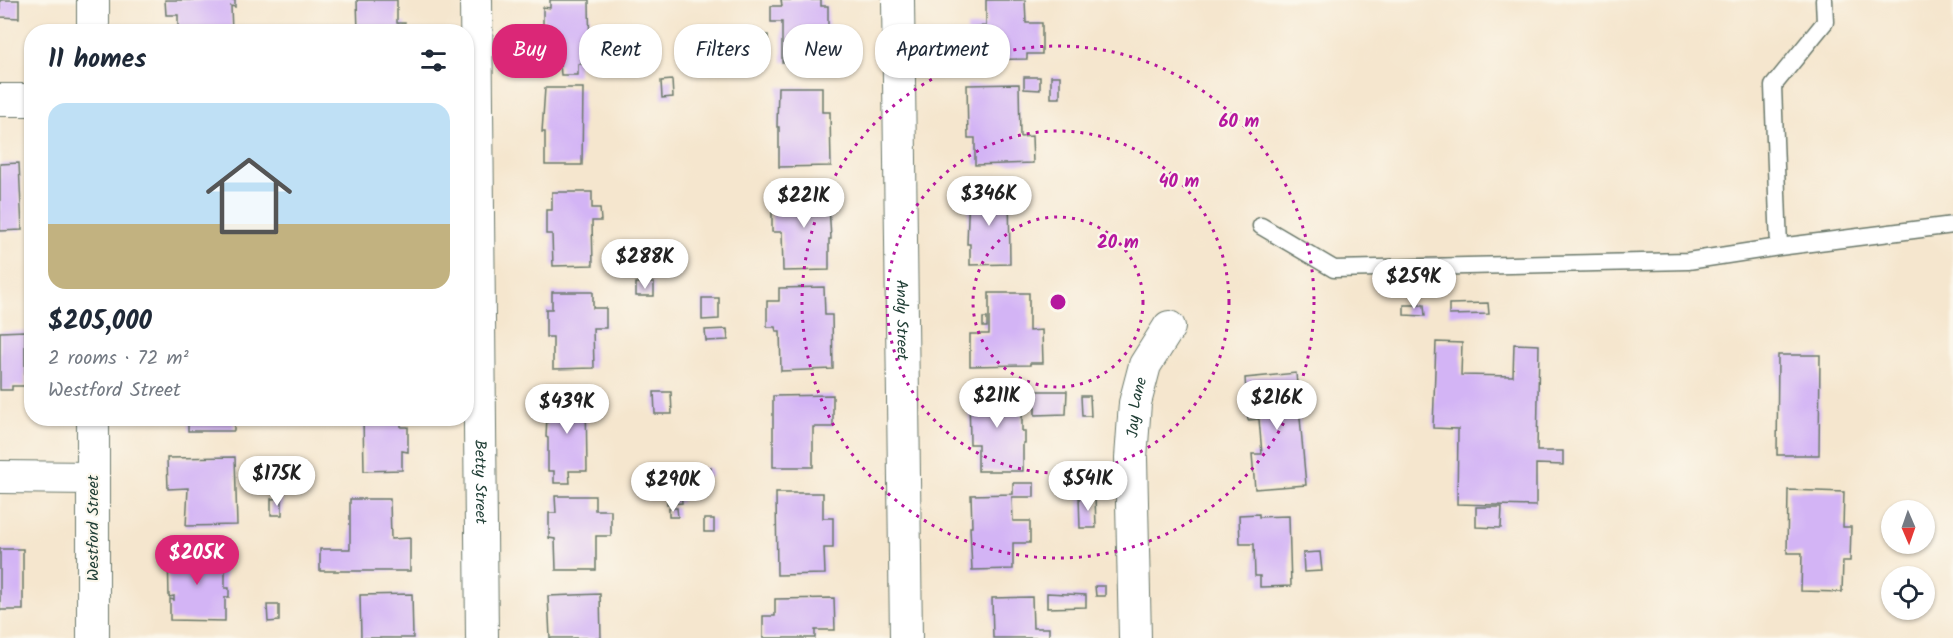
<!DOCTYPE html>
<html lang="en">
<head>
<meta charset="utf-8">
<style>
  body { margin:0; font-family:Kalam,sans-serif; background:#f2f2f3; color:#1f2937; height:100vh; display:flex; flex-direction:column; font-size:22px; white-space:nowrap }
  * { box-sizing:border-box; margin:0 }
  p { font-size:20px; color:#747a83 }
  .icon { flex:none; width:33px; height:33px; fill:none; stroke:currentColor; stroke-width:2; stroke-linecap:round; stroke-linejoin:round }
  .map { position:relative; flex:1; overflow:hidden }
  .side { position:absolute; left:24px; top:24px; width:450px; height:402px; display:flex; flex-direction:column; background:#fff; border-radius:24px; box-shadow:0 2px 4px #0004 }
  .side>* { flex:none }
  .guide { position:absolute; left:492px; top:24px; width:570px; height:54px; display:flex; gap:12px }
  .needle { width:39px; rotate:178deg }
  .controls { position:absolute; left:1881px; top:500px; display:grid; gap:12px }
  .controls a { display:grid; place-items:center; width:54px; height:54px; border-radius:50%; background:#fff; box-shadow:0 2px 4px #0004; font-size:30px }
  .price { position:absolute; translate:-50% -51px; padding:0 14px; border-radius:21px; background:#fff; color:#222; font-size:20px; line-height:39px; filter:drop-shadow(0 2px 3px #0008) }
  .price::after { content:''; position:absolute; left:50%; top:36px; width:18px; height:14px; margin-left:-9px; background:inherit; clip-path:polygon(0 0,100% 0,50% 100%) }
  .price.active { background:#db2777; color:#fff }
  ul { padding:0; list-style:none }
  li { display:grid; align-content:center; gap:12px; height:318px; padding:0 24px }
  li+li { border-top:2px solid #e0e1e3 }
  li span { display:grid; place-items:center; height:186px; border-radius:18px; color:#555 }
  li>.icon { margin-inline-start:auto }
  span .icon { width:108px; height:108px; fill:#fffc; stroke-width:1 }
  li b { font-size:26px }
  h2 { display:flex; justify-content:space-between; align-items:center; height:72px; padding:0 24px; font-size:26px }
  .chip { padding:0 21px; border-radius:24px; background:#fff; box-shadow:0 2px 4px #0004; font-size:21px; line-height:54px }
  .chip.active { background:#db2777; color:#fff }
  .map>svg:first-child { display:block }
  .building { fill:#d3b4f5 }
  .lines { fill:none; stroke-linecap:round; stroke-linejoin:round }
  .lane-casing { stroke:#6a786a; stroke-width:19 }
  .street-casing { stroke:#6a786a; stroke-width:34 }
  .lane { stroke:#fff; stroke-width:16 }
  .street { stroke:#fff; stroke-width:32 }
  .ring { fill:none; stroke:#b5179e; stroke-width:3; stroke-dasharray:3 6 }
  .labels { text-anchor:middle; dominant-baseline:central; stroke-width:4.5; stroke-linejoin:round; paint-order:stroke }
  .street-label { font-size:16px; fill:#1f3d34; stroke:#fbf7ec }
  .centre { fill:#b5179e; stroke:#fbf7ec; stroke-width:3 }
  .ring-label { font-size:18px; text-anchor:middle; font-weight:bold; fill:#b5179e; stroke:#fbf7ec; stroke-width:4.5; stroke-linejoin:round; paint-order:stroke }
</style>
</head>
<body>
<div class="map">
<svg width="1953" height="638" viewBox="0 0 1953 638">
  <rect width="100%" height="100%" fill="#fbf7ec"/>
  <filter id="ink" filterUnits="userSpaceOnUse"><feTurbulence type="fractalNoise" baseFrequency=".0167" numOctaves="2"/><feDisplacementMap in="SourceGraphic" scale="12" xChannelSelector="R" yChannelSelector="G"/><feConvolveMatrix kernelMatrix="1 2 1 2 8 2 1 2 1" color-interpolation-filters="sRGB"/></filter>
  <filter id="wash" filterUnits="userSpaceOnUse"><feTurbulence type="fractalNoise" baseFrequency=".008" numOctaves="4" result="noise"/><feDisplacementMap in="SourceGraphic" scale="24" xChannelSelector="R" yChannelSelector="G"/><feGaussianBlur stdDeviation="1.35" result="paint"/><feColorMatrix in="noise" values="0 0 0 0 0 0 0 0 0 0 0 0 0 0 0 0 0 1.4 0 .05"/><feComposite in="paint" operator="in"/></filter>
  <g filter="url(#wash)">
    <rect width="100%" height="100%" fill="#f5e6ce"/>
    <g id="blocks">
      <!-- building -->
      <path class="building" d="M0 0H19V18L0 17Z
        M165 0H235V7L231 6 232 32H178V15H166Z
        M357 0H397V23H405V32H358Z
        M550 0H589L590 64H578V75H561L560 64H550V32H543V7L550 8Z
        M781 0H821V6H828V30H821L822 62H782V22H771V6H782Z
        M986 0H1025L1026 23H1042V54H1027V59L968 60 967 27 986 26Z
        M759 35H768L769 48 760 49Z
        M1051 76H1060V98H1051Z
        M1024 77H1040V90L1024 89Z
        M672 80 673 97 662 98 661 81Z
        M1019 84 1020 137 1032 136 1033 163 975 165V138H968L967 85Z
        M778 87H822V112H830L831 166 779 167V127H777Z
        M545 88H583L582 165H545V132H542Z
        M19 163 22 230 0 231V164Z
        M782 189H828L831 239H829V270L783 271 782 232H772V209H783Z
        M1009 189 1010 264 970 265V244H967L969 190Z
        M552 192H592V208H600L601 221H592L593 265 553 266 552 234H546V210H552Z
        M636 283H654V296H636Z
        M824 287 825 315H832L833 369 781 371 780 331H776L775 327H767V301H779V288Z
        M552 292H593V308H606V328H593L594 368 553 369V337H546V309H552Z
        M989 293H1029V331L1042 330 1043 363H1030V365L970 366V334H989Z
        M702 298H719V319L702 320Z
        M1488 303 1489 314 1449 315V304Z
        M1404 305H1424L1425 316 1404 315Z
        M983 318H987V327H983Z
        M727 329 728 340 706 341 705 330Z
        M25 331V386H12V390H0V332Z
        M1436 342 1462 343 1461 375 1513 376 1514 344 1539 345 1537 451H1563V465L1536 464V506L1457 504 1458 429 1433 428Z
        M1778 355H1820L1819 455H1777Z
        M1296 373 1306 485 1255 489 1252 454H1262L1259 419 1248 420 1245 378Z
        M1022 390V431H1025V443H1023V471H978V444H970L969 391Z
        M1035 391H1067L1066 414 1035 415Z
        M654 392H671L672 414H655Z
        M586 393 587 471H569L570 483H554V471H548V438L546 437 548 394Z
        M833 395V427H813V467H773V396Z
        M1081 396H1090L1091 416H1082Z
        M188 418H234V431H188Z
        M363 418H401V427H408V452L402 451V470L364 471Z
        M235 457 237 525 186 526 188 488 168 489 167 458Z
        M660 466H673V478L660 479Z
        M702 468H711V477H702Z
        M1013 483H1034V497H1012L1013 521H1030V543H1013V569L972 570 970 527H972L971 495 1013 494Z
        M681 485 682 503 667 504 666 486Z
        M1788 490 1844 492 1843 527H1851L1850 561H1843L1842 592 1801 591 1802 553H1787Z
        M776 493H823V518H833V548H824L825 574 777 575Z
        M1095 495 1096 528H1080L1079 496Z
        M555 496H595V510H611V536H596V570H556L555 539 549 538V513H556Z
        M282 498V515H271V499Z
        M350 499H390L391 539 410 538V571H320V549H350Z
        M1476 507H1502L1501 528 1476 527Z
        M669 508H677L678 517H669Z
        M1259 514V517L1289 516 1291 586 1260 587V576H1255L1254 544H1240L1239 515Z
        M704 519H714V532H704Z
        M0 549H23V610H0Z
        M168 551H225V588H229V597H225V621L170 620V599L174 600V596L169 597Z
        M1320 552 1322 571 1304 572 1303 553Z
        M1095 586H1105V596H1096Z
        M1047 593 1086 595V607L1047 608Z
        M412 594 413 638H361L360 595Z
        M600 594 601 638H550L548 596Z
        M1032 597 1033 628H1049V638H993L992 598Z
        M834 598 835 630H815V638H763V616H775V599Z
        M267 605H279V621L268 622Z"/>
    </g>
  </g>
  <g filter="url(#ink)">
    <use href="#blocks" fill-opacity="0" stroke="#6a786a" stroke-width="1.5"/>
    <g class="lines">
      <!-- lane casing -->
      <g class="lane-casing">
        <path id="lane" d="M1824 0 1825 22 1773 86 1779 247 1953 225
          M1261 226 1334 269 1688 261 1779 247"/>
      </g>
      <!-- street casing -->
      <g class="street-casing">
        <g id="street">
          <path id="s1" d="M476 0 482 638"/>
          <path id="s2" d="M898 0 906 638"/>
          <path d="M93 32V0"/>
          <path d="M0 100H32"/>
          <path d="M93 418V638"/>
          <path d="M0 477 93 478"/>
          <path id="s3" d="M1135 638 1131 458 1135 403 1145 365 1169 327"/>
        </g>
      </g>
      <!-- lane -->
      <use href="#lane" class="lane"/>
      <!-- street -->
      <use href="#street" class="street"/>
    </g>
  </g>
  <!-- distance rings -->
  <g class="ring">
    <circle cx="1058" cy="302" r="85"/>
    <circle cx="1058" cy="302" r="171"/>
    <circle cx="1058" cy="302" r="256"/>
  </g>
  <g class="labels">
    <!-- street labels -->
    <g class="street-label">
      <text stroke="none"><textPath href="#s2" startOffset="320">Andy Street</textPath></text>
      <text stroke="none"><textPath href="#s3" startOffset="231">Jay Lane</textPath></text>
      <text stroke="none"><textPath href="#s1" startOffset="482">Betty Street</textPath></text>
      <text transform="translate(93 528) rotate(-90)">Westford Street</text>
    </g>
  </g>
  <circle cx="1058" cy="302" r="9" class="centre"/>
  <g class="ring-label">
    <text x="1239" y="127">60 m</text>
    <text x="1179" y="187">40 m</text>
    <text x="1118" y="248">20 m</text>
  </g>
</svg>
<div class="controls">
<a><svg class="needle" viewBox="-14 -14 28 28"><path d="M0-13l5 13h-10z" fill="#e53935"/><path d="M0 13l5-13h-10z" fill="#747a83"/></svg></a>
<a><svg class="icon" aria-label="locate" viewBox="0 0 24 24"><circle cx="12" cy="12" r="6"/><path d="M12 2v4M12 18v4M2 12h4M18 12h4"/></svg></a>
</div>
<b class="price" style="left:989px;top:227px">$346K</b>
<b class="price" style="left:804px;top:229px">$221K</b>
<b class="price" style="left:645px;top:290px">$288K</b>
<b class="price" style="left:1414px;top:310px">$259K</b>
<b class="price" style="left:997px;top:429px">$211K</b>
<b class="price" style="left:1277px;top:431px">$216K</b>
<b class="price" style="left:567px;top:435px">$439K</b>
<b class="price" style="left:277px;top:507px">$175K</b>
<b class="price" style="left:1088px;top:512px">$541K</b>
<b class="price" style="left:673px;top:513px">$290K</b>
<b class="price active" style="left:197px;top:586px">$205K</b>
<div class="guide">
<a class="chip active">Buy</a>
<a class="chip">Rent</a>
<a class="chip">Filters</a>
<a class="chip">New</a>
<a class="chip">Apartment</a>
</div>
<section class="side">
<h2>11 homes<svg class="icon" aria-label="filters" viewBox="0 0 24 24"><path d="M4 7h16M4 17h16"/><circle cx="9" cy="7" r="2"/><circle cx="15" cy="17" r="2"/></svg></h2>
<ul>
<li><span style="background:linear-gradient(#bfe0f5 65%,#c2b280 0)"><svg class="icon" aria-label="home" viewBox="0 0 24 24"><path d="M3 11l9-7 9 7M6 9v11h12V9"/></svg></span><div><b>$205,000</b><p>2 rooms · 72 m²</p><p>Westford Street</p></div></li>
</ul>
</section>
</div>
</body>
</html>
